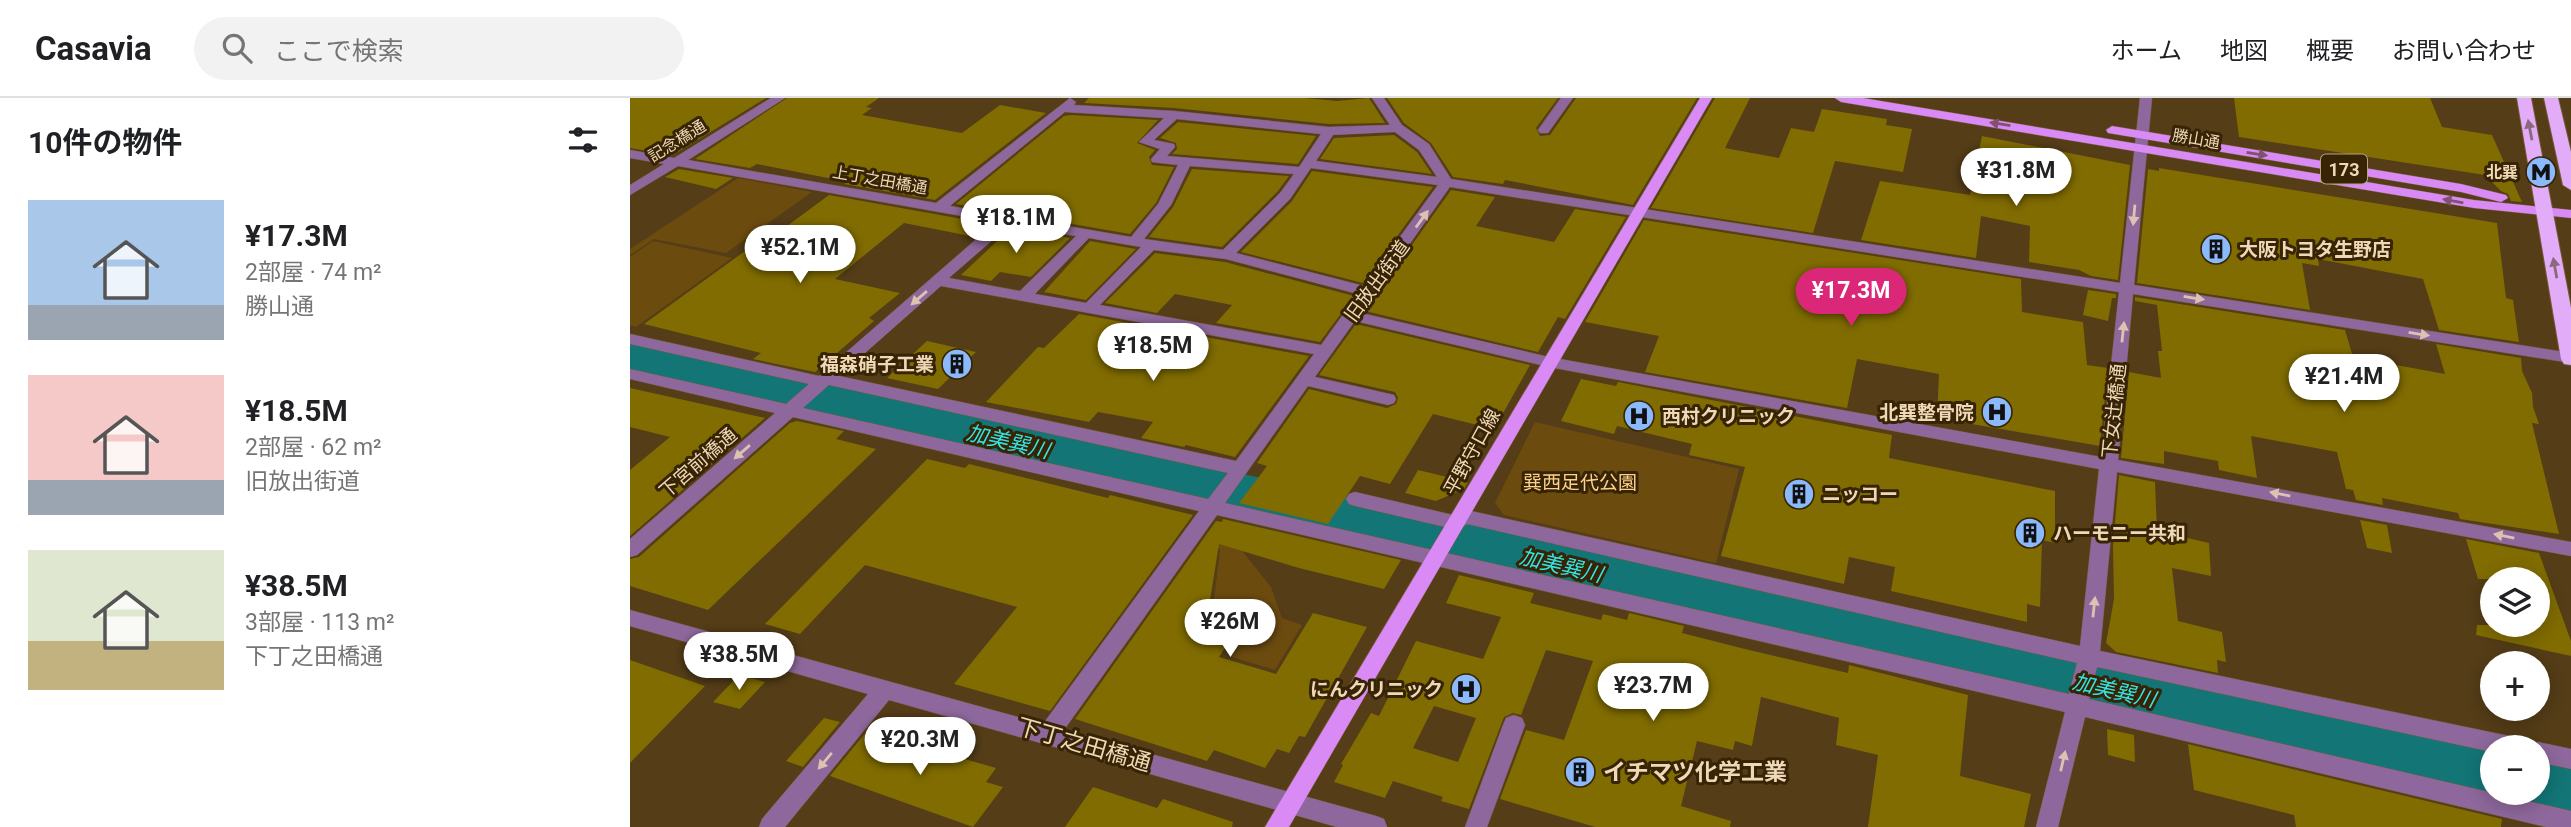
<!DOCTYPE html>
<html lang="ja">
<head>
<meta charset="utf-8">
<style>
  body { margin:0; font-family:Roboto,"Noto Sans JP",sans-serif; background:#f2f2f2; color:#202124; height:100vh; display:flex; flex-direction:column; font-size:26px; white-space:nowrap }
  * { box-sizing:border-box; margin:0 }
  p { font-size:23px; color:#757577 }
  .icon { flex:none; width:38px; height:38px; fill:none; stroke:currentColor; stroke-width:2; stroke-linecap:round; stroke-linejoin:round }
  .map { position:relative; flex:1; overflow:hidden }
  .panel { display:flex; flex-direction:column; background:#fff; width:630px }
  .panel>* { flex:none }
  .controls { position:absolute; left:1850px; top:469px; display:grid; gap:14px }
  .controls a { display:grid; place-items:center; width:70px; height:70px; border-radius:50%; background:#fff; box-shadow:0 4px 18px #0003; font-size:35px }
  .price { position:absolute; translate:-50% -60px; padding:0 16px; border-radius:24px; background:#fff; color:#222; font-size:23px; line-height:46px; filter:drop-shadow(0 2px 4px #0008) }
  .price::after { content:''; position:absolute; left:50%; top:42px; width:21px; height:16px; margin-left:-10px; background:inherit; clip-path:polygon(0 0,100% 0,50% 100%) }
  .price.selected { background:#db2777; color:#fff }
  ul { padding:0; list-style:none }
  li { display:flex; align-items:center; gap:21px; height:175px; padding:0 28px }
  li span { display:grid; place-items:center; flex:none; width:196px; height:140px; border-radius:0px; color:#555 }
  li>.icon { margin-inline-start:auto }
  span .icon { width:84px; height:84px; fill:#fffc; stroke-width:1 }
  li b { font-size:30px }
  h2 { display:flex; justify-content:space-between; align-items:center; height:84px; padding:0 28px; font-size:30px }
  header { display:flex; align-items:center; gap:42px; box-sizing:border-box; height:98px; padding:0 35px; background:#fff; border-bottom:2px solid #e0e0e0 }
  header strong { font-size:33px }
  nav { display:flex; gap:38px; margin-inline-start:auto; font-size:24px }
  .search { width:490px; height:63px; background:#f2f2f2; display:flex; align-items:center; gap:18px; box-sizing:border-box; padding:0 24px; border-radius:38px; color:#757577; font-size:26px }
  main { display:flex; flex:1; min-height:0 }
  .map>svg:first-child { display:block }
  .green { fill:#6c4b0f }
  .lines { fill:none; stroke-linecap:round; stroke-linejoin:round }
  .river { fill:#137576; fill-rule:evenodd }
  .building { fill:#806c00; fill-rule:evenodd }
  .minor-casing { stroke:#735c37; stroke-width:1 }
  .major-casing { stroke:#735c37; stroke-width:1 }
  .highway-casing { stroke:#735c37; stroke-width:2 }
  .minor { fill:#8e689c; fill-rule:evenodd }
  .major { fill:#d98af5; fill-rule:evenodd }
  .highway { fill:#e3acf8; fill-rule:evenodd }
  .oneway { fill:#7f5271 }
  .oneway2 { fill:#8c687e }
  .oneway3 { fill:#dcc2b1 }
  .labels { text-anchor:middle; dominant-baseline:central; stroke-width:6; stroke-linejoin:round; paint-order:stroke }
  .far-street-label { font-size:16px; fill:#f0d8b6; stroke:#362405 }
  .far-poi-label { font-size:16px; font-weight:bold; fill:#f0d8b6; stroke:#362405; text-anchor:end }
  .shield { fill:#362405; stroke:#b8a281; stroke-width:2 }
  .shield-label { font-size:18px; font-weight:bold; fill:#f0d8b6 }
  .poi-label { font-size:19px; font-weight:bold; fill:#f0d8b6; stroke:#362405; text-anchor:start }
  .street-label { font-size:19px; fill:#f0d8b6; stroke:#362405 }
  .park-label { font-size:19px; fill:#ffd08c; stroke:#362405 }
  .water-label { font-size:21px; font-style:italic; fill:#33e4e7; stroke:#362405 }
  .near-street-label { font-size:23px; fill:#f0d8b6; stroke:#362405 }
  .near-poi-label { font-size:23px; font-weight:bold; fill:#f0d8b6; stroke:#362405; text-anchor:start }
</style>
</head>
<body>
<header>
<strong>Casavia</strong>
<div class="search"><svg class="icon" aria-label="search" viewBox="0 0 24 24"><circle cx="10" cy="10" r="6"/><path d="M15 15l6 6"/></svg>ここで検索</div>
<nav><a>ホーム</a><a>地図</a><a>概要</a><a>お問い合わせ</a></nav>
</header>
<main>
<section class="panel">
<h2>10件の物件<svg class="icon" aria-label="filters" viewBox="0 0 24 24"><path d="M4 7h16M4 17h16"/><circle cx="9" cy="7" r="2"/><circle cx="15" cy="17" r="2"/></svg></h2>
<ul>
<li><span style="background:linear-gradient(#a9c7e8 75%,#9aa5b1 0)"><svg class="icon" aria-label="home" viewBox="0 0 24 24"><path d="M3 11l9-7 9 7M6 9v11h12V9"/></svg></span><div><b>¥17.3M</b><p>2部屋 · 74 m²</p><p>勝山通</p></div></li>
<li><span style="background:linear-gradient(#f6c9c9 75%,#9aa5b1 0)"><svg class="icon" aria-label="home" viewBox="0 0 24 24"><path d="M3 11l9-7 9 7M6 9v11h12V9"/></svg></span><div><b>¥18.5M</b><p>2部屋 · 62 m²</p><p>旧放出街道</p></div></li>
<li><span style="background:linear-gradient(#dfe7d0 65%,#c2b280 0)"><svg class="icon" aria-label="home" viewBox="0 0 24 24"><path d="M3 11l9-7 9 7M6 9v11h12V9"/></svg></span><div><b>¥38.5M</b><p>3部屋 · 113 m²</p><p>下丁之田橋通</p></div></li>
</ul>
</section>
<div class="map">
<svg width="1941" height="729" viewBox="0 0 1941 729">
  <rect width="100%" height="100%" fill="#543d17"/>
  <!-- green -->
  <path class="green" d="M108 80 182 94 96 155 24 141 0 157V151Z
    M23 143 102 160 6 229 0 227V159Z
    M905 324 1109 371 1086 465 874 417 865 405Z
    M604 443 641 489 652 520 672 527 645 572 602 559 607 549 580 536 590 451 573 446Z"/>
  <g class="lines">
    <!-- river -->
    <path class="river" d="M0 243 1862 647 1868 649H1862V695H1908V657L1941 664V728L1884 710 1881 702 1862 709 0 275Z"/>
  </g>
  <!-- building -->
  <path class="building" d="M0 0H136L43 57 0 50Z
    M157 0H249L236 9 242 10 232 17 332 35 370 7 416 15 305 102 214 86 218 84 127 66 120 70 65 61Z
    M459 0H674L707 3 739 0 755 25 699 26 544 10 454 5Z
    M757 0H928L906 30 910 38 920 37 946 0H1067L1003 107 875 82 873 86 823 79 801 45 774 25Z
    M1085 0H1120L1095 50 1149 60 1161 30 1184 34 1192 11 1257 21 1256 27 1282 31 1273 74 1205 63 1183 135 1021 110Z
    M1604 0H1800L1812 29 1862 37 1892 104 1881 103 1878 96 1871 93 1855 77 1609 39Z
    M441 17 528 22 507 45 525 52 519 59 522 67 544 69 526 105 500 136 326 106 434 18Z
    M548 24 686 38 668 66 542 56 547 51 546 45 530 40Z
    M764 37 787 54 802 76 690 61 704 40Z
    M1352 38 1500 67 1488 182 1461 178 1449 172 1399 164 1400 128 1351 118 1346 160 1231 142 1250 83 1340 97Z
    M1529 70 1867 125 1876 200 1883 202 1889 244 1809 232 1793 181 1688 161 1689 168 1672 165 1680 212 1507 185 1518 71 1529 73Z
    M49 71 103 80 86 91 35 79Z
    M562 71 659 78 648 93 592 149 519 139 543 109Z
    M682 73 803 89 733 185 611 154 662 103Z
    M821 92 865 99 846 128 924 144 945 111 996 119 935 221 928 219 908 254 735 213Z
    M199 97 360 126 345 139 274 125 205 181 270 195 239 220 244 223 185 274 123 261 131 255 14 226 115 153 122 154Z
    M1014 122 1391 181 1392 214 1453 224 1457 267 1478 270 1470 348 1307 320 1309 276 1227 261 1217 310 1015 274 1029 238 955 224Z
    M381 130 440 140 401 179 370 174 361 183 331 177Z
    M460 143 506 151 456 202 414 194Z
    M525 155 595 164 724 198 690 244 586 225 602 207 545 196 527 215 475 205Z
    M1458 192 1486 196V200H1482L1478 223 1453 217Z
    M1505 199 1715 232 1723 259 1815 276 1806 246 1891 260 1892 273 1902 295 1903 309 1909 326 1902 325 1929 436 1830 421 1828 415 1752 400 1753 407 1726 402 1723 392 1716 391 1707 354 1621 338 1627 380 1589 372 1588 363 1534 353V366L1491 360 1499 274 1531 280 1528 253H1532L1527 207 1505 203Z
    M449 216 515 228 505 238 566 249 575 239 679 258 605 359 556 347 554 349 511 340 523 324 468 314 459 324 356 304 408 249 414 250Z
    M726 226 900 267 872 317 867 316 859 330 803 316 760 386 730 378 698 426 609 405 637 368 627 365 679 291 757 310 766 306 768 300 765 294 689 277Z
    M297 243 346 254 308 291 257 280Z
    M951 281 986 288 988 284 1262 337 1259 360 1425 393V445L1412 442 1410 509 1397 506V524L1261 493 1265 469 1219 459 1214 486 1091 458 1115 369 1059 357 1062 346 987 328 984 336 931 323Z
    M0 290 135 320 0 438V372L40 339 0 329Z
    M167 323 214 333 206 341 246 351 78 512 0 488V461L9 459 160 325Z
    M297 361 335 370 339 366 478 400 480 397 563 417 420 613 324 586 387 509 235 467 170 536 135 526Z
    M788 372 838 384 834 391 806 403 775 395Z
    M1489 377 1525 384 1527 433 1579 445 1581 478 1542 470 1548 523 1592 534 1596 564 1587 562 1588 575 1486 554 1476 545 1484 501 1483 449Z
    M593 421 771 462 754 491 669 470 589 446 574 540 597 547 589 559 646 576 683 515 737 529 675 639 669 638 659 655 647 651 635 670 584 652 577 663 445 621 586 423 592 424Z
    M1730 422 1757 427 1762 455 1737 450Z
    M1836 441 1909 455 1941 543V558L1846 537 1847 527H1908V481H1848Z
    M829 477 904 495 900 505 971 522 973 516 997 522 999 515 1054 528 1052 535 1115 551 1218 575 1219 567 1338 597 1330 678 1401 696 1394 729H1238L1248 657 1206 647 1209 620 1131 599 1122 648 1105 643 1103 652 1067 643 1051 708 1101 723 1100 729H965L870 701 896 632 934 642 963 563 916 552 891 617 883 615 874 619 839 711 811 703 813 699 763 683 755 700 704 684 713 667 711 666 741 615 749 618 786 543 853 561 871 519 816 505ZM804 608 846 620 828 664 783 650Z
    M0 562 75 588 0 665Z
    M109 577 135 584 110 611 83 604Z
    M194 620 210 624 173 669 156 663Z
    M1477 631 1504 637 1505 664 1478 657Z
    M237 633 366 670 356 684 373 689 343 729 200 678Z
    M1558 646 1872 721 1871 729H1666L1664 717 1564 692Z
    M463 689 527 710 533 701 603 724 602 729H435Z"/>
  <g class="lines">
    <!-- minor casing -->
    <g class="minor-casing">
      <path id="minor" d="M141 0H155L58 62 306 105 440 0 446 4 444 7 544 13 699 29 760 27 742 0H754L772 27 799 46 821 81 1490 185 1510 0H1522L1504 187 1941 255V265L1503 196 1488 362 1941 444V458L1487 374 1470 553 1884 639 1892 642 1895 649H1862V654L1467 569 1459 601 1941 713V729H1916L1455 619 1428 729H1406L1435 614 587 417 434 632 746 718 754 721 757 729H707L259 602 155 729H129L132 721 238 596 0 528V512L413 626 569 413 163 319 7 457 0 459V441L145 315 0 281V271L156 306 179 286 0 246V236L189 278 366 124 48 68 0 97V87L34 66 0 60V52L44 60ZM435 14 534 20 509 44 530 51 521 61 522 64 548 67 528 106 501 139 320 108ZM547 21 691 36 669 69 537 58 545 49 544 46 524 42ZM765 34 789 52 807 79 686 63 703 37ZM560 68 664 76 650 95 593 152 514 141 541 107ZM681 70 808 87 734 188 606 155 660 101ZM820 89 1489 194 1471 359 919 259 731 215ZM380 127 446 138 390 193 319 180ZM459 140 511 149 456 205 405 196ZM524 152 596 161 728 196 691 247 470 207ZM311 188 684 256 606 363 209 278ZM725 223 919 269 1469 371 1450 548 832 411 823 417 725 394 719 396 716 401 719 406 725 408 828 432 837 426 1447 565 1439 596 595 405 678 288 758 307 764 305 766 301 764 297 685 279ZM199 287 598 375 578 401 173 310Z
        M931 0H943L918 35H910L908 32Z
        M884 617 892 620 895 627 857 729H835L873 627 876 620Z
        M1908 644 1941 651V671L1908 664V649H1899Z"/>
    </g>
    <!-- major casing -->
    <g class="major-casing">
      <path id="major" d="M1070 0H1082L659 729H635Z
        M1205 0H1233L1844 102 1941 112V120L1844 110 1211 4Z
        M1482 28 1831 86 1876 97 1878 100 1871 104 1831 94 1478 35 1476 32Z"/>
    </g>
    <!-- highway casing -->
    <g class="highway-casing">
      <path id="highway" d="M1887 0H1901L1941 210V267L1934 266 1931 261Z
        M1914 0H1928L1941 54V92L1933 87Z"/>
    </g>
    <!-- minor -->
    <use href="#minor" class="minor"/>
    <!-- major -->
    <use href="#major" class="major"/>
    <!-- highway -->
    <use href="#highway" class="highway"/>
  </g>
  <!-- one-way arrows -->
  <defs><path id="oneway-solid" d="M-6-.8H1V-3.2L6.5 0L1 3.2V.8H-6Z" transform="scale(1.75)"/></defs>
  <g class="oneway">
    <use href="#oneway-solid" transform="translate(1370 26) rotate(-171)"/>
    <use href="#oneway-solid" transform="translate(1627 56) rotate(9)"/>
    <use href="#oneway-solid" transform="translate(1823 103) rotate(-170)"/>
  </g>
  <g class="oneway2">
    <use href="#oneway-solid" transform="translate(1900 32) rotate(-101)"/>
    <use href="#oneway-solid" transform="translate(1925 170) rotate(-100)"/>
  </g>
  <g class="oneway3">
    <use href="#oneway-solid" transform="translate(1504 117) rotate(95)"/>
    <use href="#oneway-solid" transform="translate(792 121) rotate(-54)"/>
    <use href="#oneway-solid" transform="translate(289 200) rotate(139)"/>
    <use href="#oneway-solid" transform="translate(1564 200) rotate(9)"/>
    <use href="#oneway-solid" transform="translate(1493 234) rotate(-84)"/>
    <use href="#oneway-solid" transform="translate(1789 236) rotate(9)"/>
    <use href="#oneway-solid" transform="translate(112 354) rotate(139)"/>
    <use href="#oneway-solid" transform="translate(1650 396) rotate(-169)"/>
    <use href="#oneway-solid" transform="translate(1874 438) rotate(-169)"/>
    <use href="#oneway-solid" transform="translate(1464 509) rotate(-84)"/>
    <use href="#oneway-solid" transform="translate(195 663) rotate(130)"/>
    <use href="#oneway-solid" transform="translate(1433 663) rotate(-77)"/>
  </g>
  <!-- icons -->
  <defs>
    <g id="metro-disc" transform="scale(1.575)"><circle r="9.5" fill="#8abafc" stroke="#362405"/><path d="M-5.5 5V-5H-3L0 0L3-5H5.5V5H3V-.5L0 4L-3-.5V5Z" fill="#111"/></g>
    <g id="building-disc" transform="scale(1.575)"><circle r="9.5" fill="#8abafc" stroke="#362405"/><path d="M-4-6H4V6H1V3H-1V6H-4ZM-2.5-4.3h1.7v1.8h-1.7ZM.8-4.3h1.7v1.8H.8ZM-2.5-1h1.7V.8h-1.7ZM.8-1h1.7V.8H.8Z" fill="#111"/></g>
    <g id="hospital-disc" transform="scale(1.575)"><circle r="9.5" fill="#8abafc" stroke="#362405"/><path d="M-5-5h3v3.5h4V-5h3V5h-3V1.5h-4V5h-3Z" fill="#111"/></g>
  </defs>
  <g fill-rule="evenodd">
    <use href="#metro-disc" x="1911" y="74"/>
    <use href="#building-disc" x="1586" y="151"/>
    <use href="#building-disc" x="327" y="266"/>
    <use href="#hospital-disc" x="1367" y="314"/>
    <use href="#hospital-disc" x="1009" y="318"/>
    <use href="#building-disc" x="1169" y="396"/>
    <use href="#building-disc" x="1400" y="435"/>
    <use href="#hospital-disc" x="836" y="591"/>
    <use href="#building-disc" x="950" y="674"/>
  </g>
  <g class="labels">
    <!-- far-street labels -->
    <g class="far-street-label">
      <text transform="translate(1566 41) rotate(10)">勝山通</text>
      <text transform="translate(47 43) rotate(-32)">記念橋通</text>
      <text transform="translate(250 82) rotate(10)">上丁之田橋通</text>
    </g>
    <!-- far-poi labels -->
    <g class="far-poi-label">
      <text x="1888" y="74">北巽</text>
    </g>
    <!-- shield labels -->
    <rect class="shield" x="1691" y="56.5" width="46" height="29" rx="5"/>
    <g class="shield-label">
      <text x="1714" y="71">173</text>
    </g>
    <!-- poi labels -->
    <g class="poi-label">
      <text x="1609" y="151">大阪トヨタ生野店</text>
      <text x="304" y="266" text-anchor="end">福森硝子工業</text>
      <text x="1344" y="314" text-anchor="end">北巽整骨院</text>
      <text x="1032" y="318">西村クリニック</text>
      <text x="1192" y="396">ニッコー</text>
      <text x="1423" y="435">ハーモニー共和</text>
      <text x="813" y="591" text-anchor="end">にんクリニック</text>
    </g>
    <!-- street labels -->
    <g class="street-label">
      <text transform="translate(747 183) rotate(-54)">旧放出街道</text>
      <text transform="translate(1484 313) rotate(-84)">下女辻橋通</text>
      <text transform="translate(842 354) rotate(-61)">平野守口線</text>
      <text transform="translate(68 365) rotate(-41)">下宮前橋通</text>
    </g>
    <!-- park labels -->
    <g class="park-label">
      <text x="950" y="384">巽西足代公園</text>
    </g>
    <!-- water labels -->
    <g class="water-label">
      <text transform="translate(378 344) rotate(13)">加美巽川</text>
      <text transform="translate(931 468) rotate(13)">加美巽川</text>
      <text transform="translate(1484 593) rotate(13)">加美巽川</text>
    </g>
    <!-- near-street labels -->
    <g class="near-street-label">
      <text transform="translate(454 647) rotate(16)">下丁之田橋通</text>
    </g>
    <!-- near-poi labels -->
    <g class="near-poi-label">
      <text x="973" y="674">イチマツ化学工業</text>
    </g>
  </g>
</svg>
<div class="controls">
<a><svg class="icon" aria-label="layers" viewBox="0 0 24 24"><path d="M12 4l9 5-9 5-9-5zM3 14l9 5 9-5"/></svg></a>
<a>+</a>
<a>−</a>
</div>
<b class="price" style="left:1386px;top:110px">¥31.8M</b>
<b class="price" style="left:386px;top:157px">¥18.1M</b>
<b class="price" style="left:170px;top:187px">¥52.1M</b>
<b class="price selected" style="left:1221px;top:230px">¥17.3M</b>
<b class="price" style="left:523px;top:285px">¥18.5M</b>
<b class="price" style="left:1714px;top:316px">¥21.4M</b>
<b class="price" style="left:600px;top:561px">¥26M</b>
<b class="price" style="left:109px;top:594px">¥38.5M</b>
<b class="price" style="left:1023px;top:625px">¥23.7M</b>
<b class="price" style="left:290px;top:679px">¥20.3M</b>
</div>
</main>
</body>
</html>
